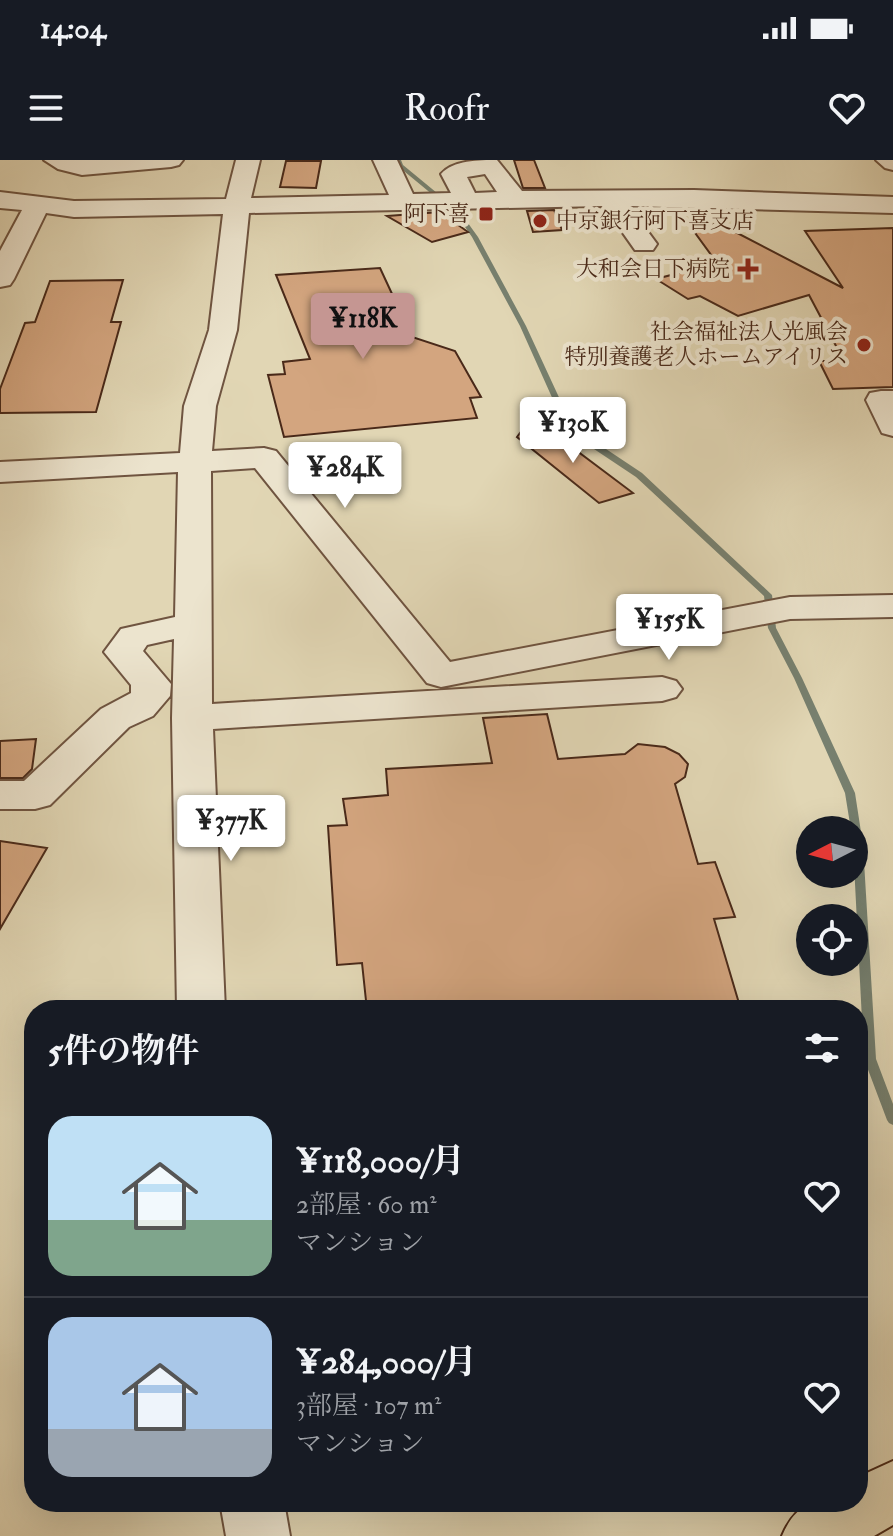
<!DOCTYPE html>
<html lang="ja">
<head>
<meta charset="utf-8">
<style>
  body { margin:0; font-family:"IM FELL Double Pica","Noto Serif JP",serif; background:#20242c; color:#f1f3f6; height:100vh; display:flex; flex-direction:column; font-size:30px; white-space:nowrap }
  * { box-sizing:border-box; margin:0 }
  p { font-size:26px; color:#9ea1a6 }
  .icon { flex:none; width:44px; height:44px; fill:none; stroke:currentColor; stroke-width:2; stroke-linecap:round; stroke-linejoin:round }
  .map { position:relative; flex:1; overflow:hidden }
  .details { position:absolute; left:24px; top:840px; width:844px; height:512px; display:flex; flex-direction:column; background:#171b24; border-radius:32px; box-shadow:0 8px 32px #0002 }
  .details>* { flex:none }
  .needle { width:52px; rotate:264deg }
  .tools { position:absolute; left:796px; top:656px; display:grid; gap:16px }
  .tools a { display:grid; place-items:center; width:72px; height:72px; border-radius:50%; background:#171b24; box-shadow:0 8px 32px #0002; font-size:40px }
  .price { position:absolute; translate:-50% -68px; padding:0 18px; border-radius:8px; background:#fff; color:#222; font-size:26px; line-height:52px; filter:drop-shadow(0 2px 4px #0008) }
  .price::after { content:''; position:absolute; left:50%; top:48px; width:24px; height:18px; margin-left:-12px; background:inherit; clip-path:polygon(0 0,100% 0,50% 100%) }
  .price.selected { background:#c59692; color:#111 }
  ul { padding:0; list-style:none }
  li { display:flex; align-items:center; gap:24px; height:200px; padding:0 24px }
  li+li { border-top:2px solid #363941 }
  li span { display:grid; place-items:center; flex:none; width:224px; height:160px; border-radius:24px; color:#555 }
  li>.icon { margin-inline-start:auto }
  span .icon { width:96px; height:96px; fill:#fffc; stroke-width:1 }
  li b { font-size:34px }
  h2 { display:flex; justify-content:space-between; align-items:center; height:96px; padding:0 24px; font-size:34px }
  .status { display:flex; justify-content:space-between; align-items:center; height:56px; padding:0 40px; background:#171b24; direction:ltr }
  .status svg { height:22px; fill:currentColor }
  header { display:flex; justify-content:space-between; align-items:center; height:104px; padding:0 24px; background:#171b24; font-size:36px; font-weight:600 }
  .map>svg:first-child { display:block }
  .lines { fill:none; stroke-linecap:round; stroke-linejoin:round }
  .stream { fill:#77806f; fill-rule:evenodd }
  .building { fill:#d3a57f; stroke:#492919; stroke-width:2 }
  .minor-casing { stroke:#6f5440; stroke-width:4 }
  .highway-casing { stroke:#492919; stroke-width:4 }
  .minor { fill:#ece4ce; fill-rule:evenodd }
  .highway { fill:#e1d6b4; fill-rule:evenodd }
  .poi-dot { fill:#8f2418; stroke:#ece4ce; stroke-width:3 }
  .labels { text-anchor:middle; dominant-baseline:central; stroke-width:8; stroke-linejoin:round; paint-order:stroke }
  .far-poi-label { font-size:22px; fill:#492919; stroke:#ece4ce; text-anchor:end }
</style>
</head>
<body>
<div class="status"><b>14:04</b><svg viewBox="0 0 49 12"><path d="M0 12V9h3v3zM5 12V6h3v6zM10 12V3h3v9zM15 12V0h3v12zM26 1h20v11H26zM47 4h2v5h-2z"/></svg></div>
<header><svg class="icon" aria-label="menu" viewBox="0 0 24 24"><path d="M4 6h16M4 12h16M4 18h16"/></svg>Roofr<svg class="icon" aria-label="heart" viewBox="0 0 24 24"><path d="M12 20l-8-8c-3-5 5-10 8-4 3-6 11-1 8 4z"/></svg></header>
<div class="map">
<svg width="893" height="1376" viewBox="0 0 893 1376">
  <rect width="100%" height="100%" fill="#e1d6b4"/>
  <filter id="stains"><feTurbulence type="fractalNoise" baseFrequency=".0025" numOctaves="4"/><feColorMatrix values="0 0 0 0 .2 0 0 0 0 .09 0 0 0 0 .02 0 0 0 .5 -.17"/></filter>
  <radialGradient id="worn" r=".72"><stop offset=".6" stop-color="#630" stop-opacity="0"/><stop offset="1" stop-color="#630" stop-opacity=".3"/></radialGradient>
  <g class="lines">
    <!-- stream -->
    <path class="stream" d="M395 0H401L403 5 460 52 478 77 526 166 569 259 582 273 642 313 772 435 776 468 802 518 855 633 863 685 876 899 893 944V965L889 963 887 960 864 899 854 704V670H851L845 633 794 518 768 468 764 436 636 317 576 277 563 262 520 166 472 77 456 54 399 7Z"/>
  </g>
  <!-- building -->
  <path class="building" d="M514 0H534L545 28H523Z
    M286 1H321L316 28 280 27Z
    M554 50 562 70 533 72 527 51Z
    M440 52 468 72 432 82 387 56Z
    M718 63 843 128 805 71 893 68V227L833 229 819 201H844L809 135 738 156 700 136 688 139 656 119 717 103 693 70Z
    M380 108 412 177 455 191 481 237 470 238 477 258 284 277 268 215 285 214 283 202 310 199 276 115Z
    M123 120 111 162H121L96 252 0 253V229L25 163 35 162 50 121Z
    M529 261 548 275 553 273 633 333 599 343 517 277Z
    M547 554 558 599 625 594 638 584 665 587 679 594 688 604 685 617 675 624 698 704 715 702 735 757 714 759 741 850H367L362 803 337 805 328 666 347 665 343 639 388 635 386 609 492 603 483 558Z
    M36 579 32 609 23 618H0V581Z
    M0 681 47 688 0 769Z"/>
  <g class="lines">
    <!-- minor casing -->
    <g class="minor-casing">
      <path id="minor" d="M44 0H183L179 5 171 7 82 15 58 9Z
        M236 0H260L251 38 389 35 373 0H397L413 34 451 33 441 14C453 0 479 0 497 0L522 31 694 30 893 37V53L629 46 657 84 653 90H635L604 46 249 53 237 170 216 246 212 291 264 288 276 291 450 502 790 437 893 435V457L790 459 441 527 427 523 255 308 211 311 212 544 662 517 676 521 682 529 676 537 662 541 213 569 225 850H177L172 558 174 479 147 485 143 491 171 524 170 536 153 556 129 567 50 645 35 649H0V621H24L101 549 131 533V525L104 492 121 469 175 457 178 312 0 322V302L180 293 184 246 209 170 223 54 74 57 46 53 14 119 10 125 0 127V91L22 50 0 48V32L74 41 226 39ZM485 14 497 32 475 33 467 17Z
        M876 0H893V10L885 8Z
        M881 231H893V276L882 273 866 240 870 233Z
        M220 1342H284L290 1376H226Z"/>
    </g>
    <!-- highway casing -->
    <g class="highway-casing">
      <path id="highway" d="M893 1301V1365L874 1376H782C799 1336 819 1342 858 1342V1317Z"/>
    </g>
    <!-- minor -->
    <use href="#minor" class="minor"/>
    <!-- highway -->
    <use href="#highway" class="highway"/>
  </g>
  <!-- markers -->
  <g class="poi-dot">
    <rect x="478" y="46" width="16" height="16" rx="4"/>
    <circle cx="540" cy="61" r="8"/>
    <path d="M744 97h8v8h8v8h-8v8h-8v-8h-8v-8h8z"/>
    <circle cx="864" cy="185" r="8"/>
  </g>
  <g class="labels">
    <!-- far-poi labels -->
    <g class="far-poi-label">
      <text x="470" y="54">阿下喜</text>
      <text x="556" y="61" text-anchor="start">中京銀行阿下喜支店</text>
      <text x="730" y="109">大和会日下病院</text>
      <text x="848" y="172">社会福祉法人光風会<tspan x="848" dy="25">特別養護老人ホームアイリス</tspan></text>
    </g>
  </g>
  <rect width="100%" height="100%" filter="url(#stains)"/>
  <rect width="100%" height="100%" fill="url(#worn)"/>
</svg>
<div class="tools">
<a><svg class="needle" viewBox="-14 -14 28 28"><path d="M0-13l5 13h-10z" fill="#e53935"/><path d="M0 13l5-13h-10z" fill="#9ea1a6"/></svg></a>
<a><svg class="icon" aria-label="locate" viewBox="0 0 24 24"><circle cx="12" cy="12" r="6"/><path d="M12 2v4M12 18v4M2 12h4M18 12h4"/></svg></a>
</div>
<b class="price selected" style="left:363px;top:201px">¥118K</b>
<b class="price" style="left:573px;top:305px">¥130K</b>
<b class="price" style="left:345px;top:350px">¥284K</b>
<b class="price" style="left:669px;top:502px">¥155K</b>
<b class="price" style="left:231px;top:703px">¥377K</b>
<section class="details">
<h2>5件の物件<svg class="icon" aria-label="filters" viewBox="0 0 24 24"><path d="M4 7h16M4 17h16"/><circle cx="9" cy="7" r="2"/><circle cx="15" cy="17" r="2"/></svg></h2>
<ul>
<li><span style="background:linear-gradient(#bfe0f5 65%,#7fa58c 0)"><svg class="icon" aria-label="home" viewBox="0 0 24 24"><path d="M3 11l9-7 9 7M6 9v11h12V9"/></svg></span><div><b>¥118,000/月</b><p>2部屋 · 60 m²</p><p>マンション</p></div><svg class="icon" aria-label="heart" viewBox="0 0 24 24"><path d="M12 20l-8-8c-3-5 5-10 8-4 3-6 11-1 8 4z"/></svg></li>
<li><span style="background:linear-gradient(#a9c7e8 70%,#9aa5b1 0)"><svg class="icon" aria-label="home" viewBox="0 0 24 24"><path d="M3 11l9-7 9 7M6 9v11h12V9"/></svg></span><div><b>¥284,000/月</b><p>3部屋 · 107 m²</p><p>マンション</p></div><svg class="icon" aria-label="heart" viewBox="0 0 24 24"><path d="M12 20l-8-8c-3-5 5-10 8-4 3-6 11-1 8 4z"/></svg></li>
</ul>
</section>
</div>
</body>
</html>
